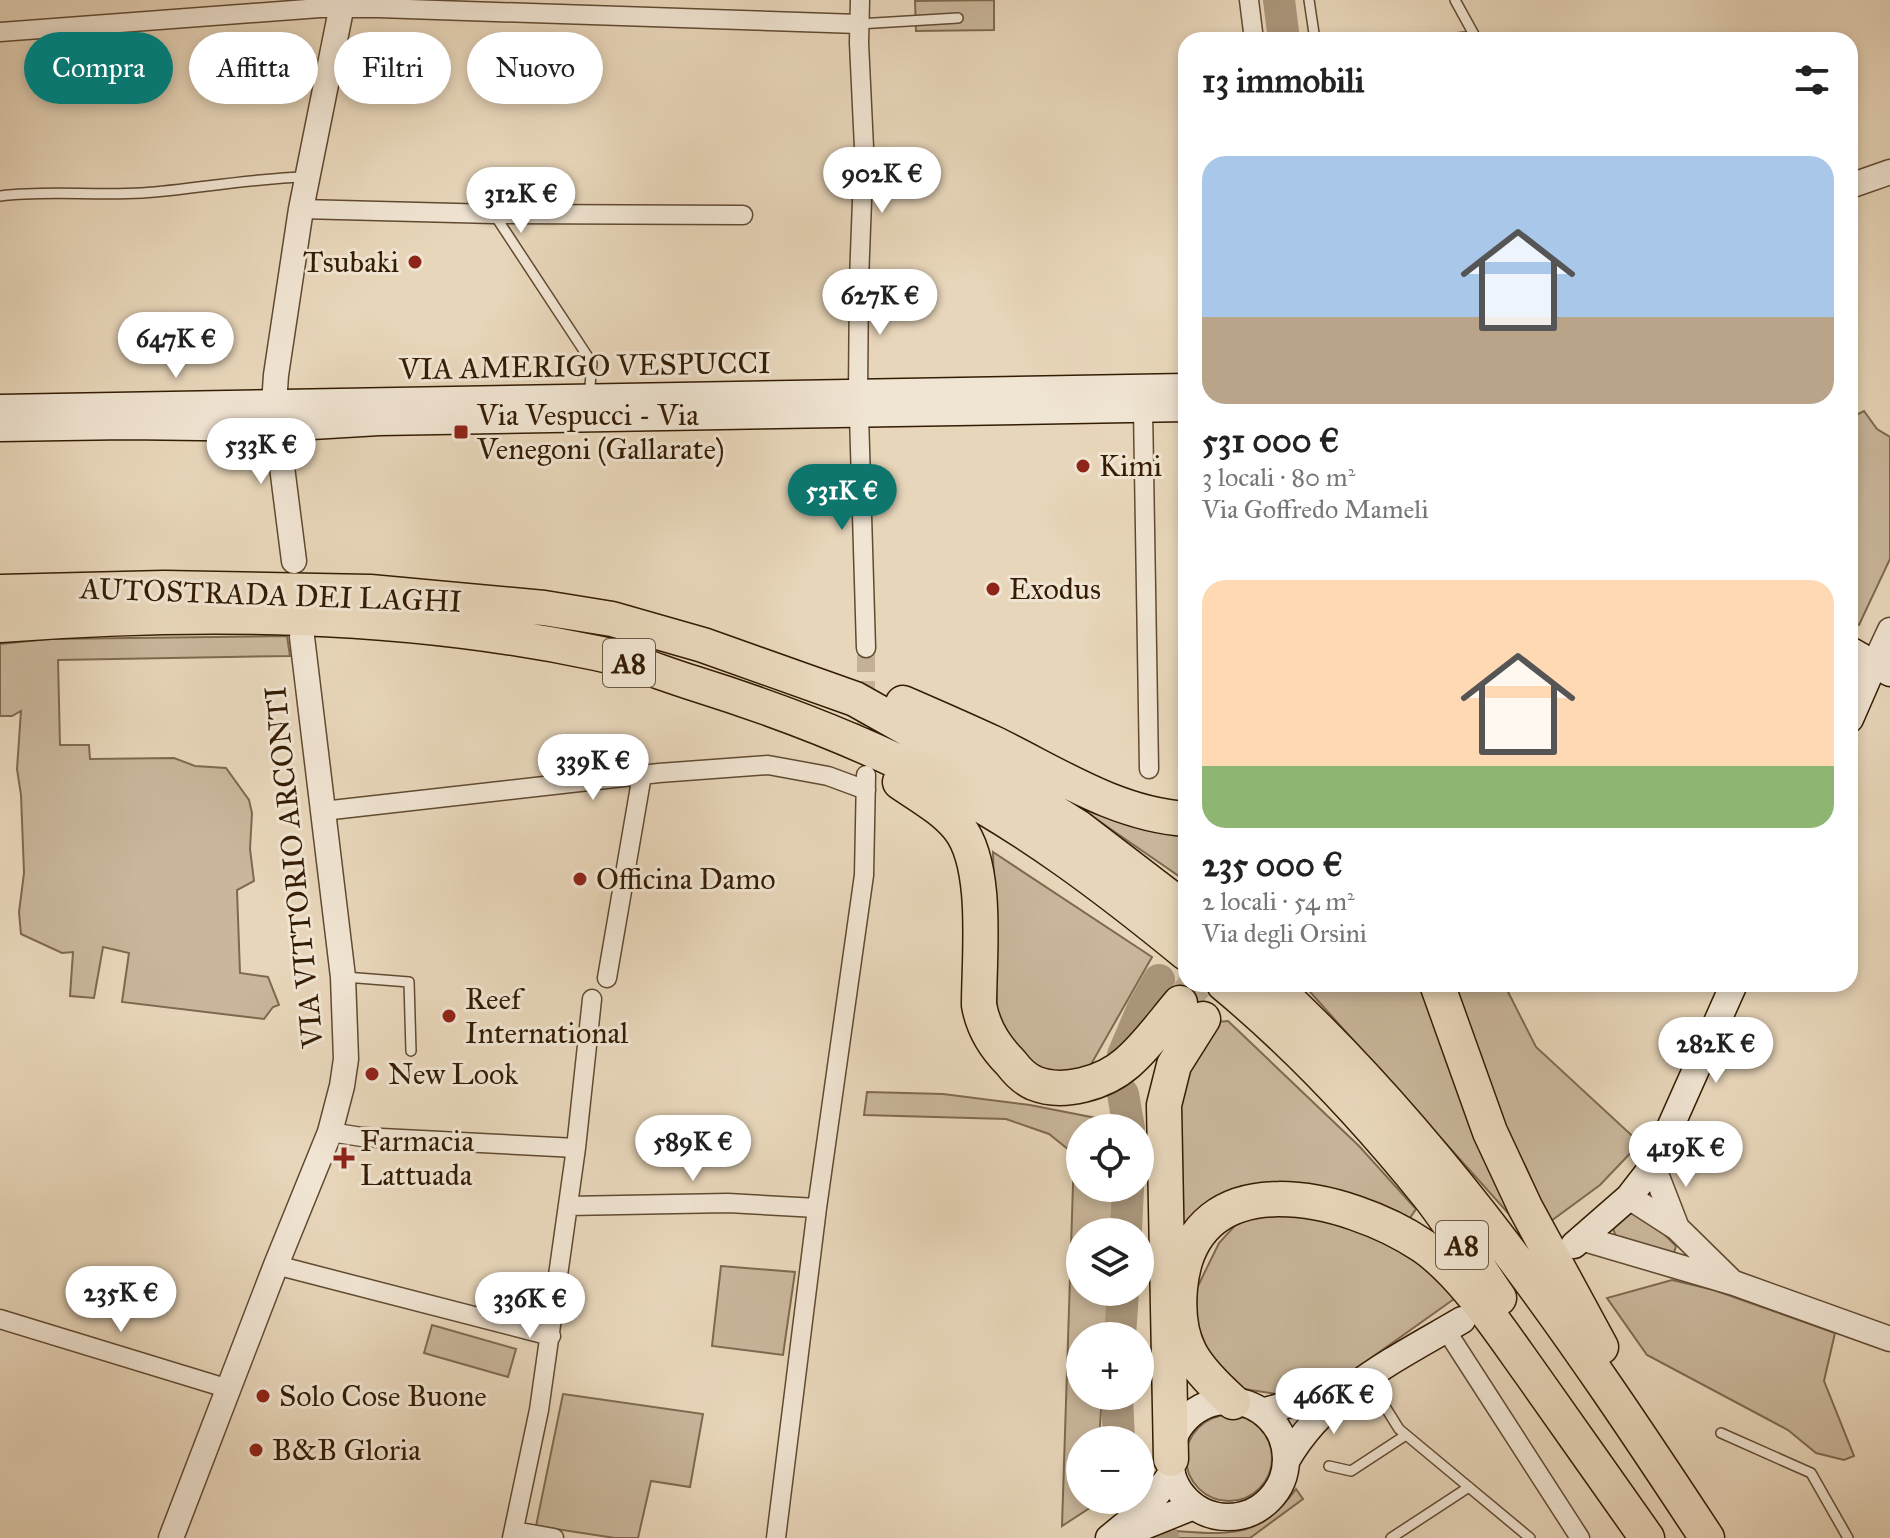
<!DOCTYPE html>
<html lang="it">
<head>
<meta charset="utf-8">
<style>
  body { margin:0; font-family:"IM FELL Great Primer",serif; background:#f6f6f6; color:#222; height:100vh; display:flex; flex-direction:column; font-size:30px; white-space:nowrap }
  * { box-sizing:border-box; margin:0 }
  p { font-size:26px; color:#767676 }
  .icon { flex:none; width:44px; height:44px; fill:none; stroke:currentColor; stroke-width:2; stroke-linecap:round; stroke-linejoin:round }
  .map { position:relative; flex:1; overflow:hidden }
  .drawer { position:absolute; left:1178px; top:32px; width:680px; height:960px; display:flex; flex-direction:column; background:#fff; border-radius:24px; box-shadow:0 4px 12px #0003 }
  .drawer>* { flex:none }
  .top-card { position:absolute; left:24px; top:32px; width:760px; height:72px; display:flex; gap:16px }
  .fabs { position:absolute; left:1066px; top:1114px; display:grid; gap:16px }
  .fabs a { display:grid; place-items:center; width:88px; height:88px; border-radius:50%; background:#fff; box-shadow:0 4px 12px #0003; font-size:40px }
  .price { position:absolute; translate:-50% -68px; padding:0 18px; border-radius:28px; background:#fff; color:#222; font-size:26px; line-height:52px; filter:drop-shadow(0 2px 4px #0008) }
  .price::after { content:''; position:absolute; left:50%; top:48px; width:24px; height:18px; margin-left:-12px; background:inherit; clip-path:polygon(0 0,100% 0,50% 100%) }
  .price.active { background:#0f766e; color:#fff }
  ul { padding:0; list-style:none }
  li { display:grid; align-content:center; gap:16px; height:424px; padding:0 24px }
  li span { display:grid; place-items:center; height:248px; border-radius:24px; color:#555 }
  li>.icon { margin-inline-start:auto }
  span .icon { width:144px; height:144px; fill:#fffc; stroke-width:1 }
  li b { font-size:34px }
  h2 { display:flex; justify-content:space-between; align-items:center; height:96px; padding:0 24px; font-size:34px }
  .pill { padding:0 28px; border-radius:36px; background:#fff; box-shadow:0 4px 12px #0003; font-size:28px; line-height:72px }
  .pill.active { background:#0f766e; color:#fff }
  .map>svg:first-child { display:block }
  .green { fill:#c9b69b; stroke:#7e694f; stroke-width:2 }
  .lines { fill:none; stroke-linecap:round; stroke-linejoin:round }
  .river { stroke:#ab977c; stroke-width:32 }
  .minor-tunnel { stroke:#c4b195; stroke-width:18; stroke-dasharray:18 9; stroke-linecap:butt }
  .motorway-tunnel { stroke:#c4b195; stroke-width:34; stroke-dasharray:34 17; stroke-linecap:butt }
  .service-casing { stroke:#614a31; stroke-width:12 }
  .minor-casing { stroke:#614a31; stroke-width:21 }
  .tertiary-casing { stroke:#614a31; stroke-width:27 }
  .secondary-casing { stroke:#341c03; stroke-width:29 }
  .motorway-casing { stroke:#341c03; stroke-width:37 }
  .service { stroke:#f0e4d2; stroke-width:9 }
  .minor { stroke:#f0e4d2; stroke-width:18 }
  .tertiary { stroke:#f0e4d2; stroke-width:24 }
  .secondary { stroke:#f0e4d2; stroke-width:26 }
  .motorway { stroke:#e8d6ba; stroke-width:34 }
  .poi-dot { fill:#8f2418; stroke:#f0e4d2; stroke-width:3 }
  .labels { text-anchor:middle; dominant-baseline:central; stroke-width:6; stroke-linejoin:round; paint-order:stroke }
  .shield { fill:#f0e4d2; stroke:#6c5841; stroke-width:2 }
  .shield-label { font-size:28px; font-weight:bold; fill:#341c03 }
  .poi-label { font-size:30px; fill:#341c03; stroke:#f0e4d2; text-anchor:start }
  .street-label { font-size:30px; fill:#341c03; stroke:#f0e4d2 }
</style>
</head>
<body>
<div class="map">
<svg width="1890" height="1538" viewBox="0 0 1890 1538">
  <rect width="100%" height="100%" fill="#e8d6ba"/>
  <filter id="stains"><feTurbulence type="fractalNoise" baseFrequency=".0025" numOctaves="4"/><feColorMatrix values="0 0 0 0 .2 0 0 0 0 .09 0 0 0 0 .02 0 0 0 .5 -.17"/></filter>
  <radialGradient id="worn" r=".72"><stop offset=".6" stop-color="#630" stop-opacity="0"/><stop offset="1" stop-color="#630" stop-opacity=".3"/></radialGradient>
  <!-- green -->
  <path class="green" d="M994 0V30L916 31 915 1Z
    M1864 411 1877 429 1890 437V559L1859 625 1850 621V418Z
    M287 636 290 656 58 660 60 745H89L90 759 174 758 195 766 226 768 249 800 252 813 250 849 254 881 237 890 240 973 268 977 279 1005 273 1007 264 1019 122 1002 129 953 103 947 94 998 70 996 73 952 62 953 21 934 19 912 24 873 21 795 17 769 21 711 12 716H0V644L48 639Z
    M1041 781 1186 830V881Z
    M993 852 1152 957 1089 1068 1056 1076 1020 1056 997 1017Z
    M1303 984H1423L1526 1233Z
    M1446 984H1504L1536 1047 1640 1143 1600 1185 1551 1221 1516 1155Z
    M1228 1021 1359 1146 1416 1209 1408 1221 1355 1195 1310 1186 1176 1239 1180 1090 1216 1022Z
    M867 1092 943 1094 1030 1105 1096 1118 1109 1128H1080V1188H1117V1232H1080V1292H1111L1107 1336H1080V1396H1102L1099 1440H1080V1500H1102L1062 1526 1074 1154 1049 1134 1006 1119 864 1115Z
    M1266 1210 1368 1222 1440 1277 1454 1299 1340 1380 1283 1395 1244 1389 1209 1355 1196 1320 1197 1288 1219 1243 1240 1220Z
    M1630 1213 1645 1215 1676 1246 1672 1259 1618 1241 1613 1229Z
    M721 1266 795 1272 783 1355 712 1346Z
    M1672 1280 1714 1290 1835 1333 1824 1381 1854 1456 1844 1460 1816 1453 1788 1430 1647 1355 1607 1298Z
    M432 1325 516 1349 508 1377 424 1353Z
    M563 1394 703 1414 690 1487 651 1481 638 1538H615L536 1526Z
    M1186 1458a43 43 0 1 1 86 0a43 43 0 1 1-86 0Z
    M1296 1489 1303 1499 1250 1538H1177L1176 1531C1231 1535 1261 1538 1296 1489Z"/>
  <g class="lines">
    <!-- river -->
    <path class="river" d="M1279 0 1284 40
      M1123 1055 1142 1010 1159 980
      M1123 1094 1129 1128
      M1126 1232 1128 1188
      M1120 1336 1123 1292
      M1117 1396 1119 1440
      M1162 1536 1163 1538"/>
    <!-- minor-tunnel -->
    <path class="minor-tunnel" d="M866 753V648"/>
    <!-- motorway-tunnel -->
    <path class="motorway-tunnel" d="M1180 1003 1196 984"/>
    <!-- service casing -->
    <g class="service-casing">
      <path id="service" d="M1309 0 1315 40
        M1455 0 1477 40
        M858 24 958 18
        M1439 40 1475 36
        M0 196C47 190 94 196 142 193 197 189 251 178 307 177
        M494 214 592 363 589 397
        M345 977 409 982 411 1051
        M1369 1381 1399 1429 1530 1538
        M1721 1433 1811 1473 1848 1538
        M1329 1466 1351 1471 1406 1435
        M1391 1538 1469 1487"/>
    </g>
    <!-- minor casing -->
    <g class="minor-casing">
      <path id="minor" d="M1249 0 1254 40
        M0 32 320 8H378L858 24
        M301 209 494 214 743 215
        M858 393 859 280 864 148 859 43 860 0
        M1143 409 1149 769
        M859 415 866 648
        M323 811 659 773 768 765 828 776 866 790
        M607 978 642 775
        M330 1132 362 1137 576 1148 592 999
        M568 1206 728 1203 817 1208
        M276 1265 551 1336
        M0 1319 229 1389
        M1446 1330 1580 1538
        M514 1531 554 1538
        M512 1538 539 1410 576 1148
        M776 1538 817 1208 864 875 866 775"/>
    </g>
    <!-- tertiary casing -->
    <g class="tertiary-casing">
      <path id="tertiary" d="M1850 186 1890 172
        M294 561 274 404 276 375 301 209 343 0
        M1874 664 1890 630
        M1653 1166 1677 1228
        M1629 1197 1677 1228 1729 1279
        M1581 1238 1734 1283 1890 1339
        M171 1538 276 1265 330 1132 342 1086 346 1059 343 977 302 637"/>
    </g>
    <!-- secondary casing -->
    <g class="secondary-casing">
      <path id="secondary" d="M0 408 1186 387
        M0 428 127 426 278 428 379 422 1186 408
        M1850 650 1890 673
        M1850 719 1874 664
        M1574 1245 1629 1197 1653 1166 1734 984
        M1170 1459a58 58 0 1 1 116 0a58 58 0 1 1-116 0Z
        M1262 1412 1342 1389
        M1286 1461C1325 1392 1396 1359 1462 1320
        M1127 1533 1194 1506
        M1109 1538 1148 1506 1172 1473"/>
    </g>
    <!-- motorway casing -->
    <g class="motorway-casing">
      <path id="motorway" d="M0 592 164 588 370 592 544 608 612 619 703 645 855 699 1033 799 1079 828 1186 910
        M0 625C198 610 401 612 596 653 628 659 661 673 693 683 776 709 858 740 935 780 1025 826 1108 889 1186 953
        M903 703C933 716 963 729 993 743 1055 773 1115 814 1186 819
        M900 782C920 796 944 809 959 828 989 866 979 956 979 1005 983 1028 994 1046 1011 1063 1017 1071 1025 1079 1034 1083 1063 1095 1104 1083 1127 1063 1147 1046 1163 1023 1180 1003
        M1224 984C1300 1047 1367 1119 1429 1196 1454 1228 1476 1265 1499 1298
        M1271 984C1445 1144 1578 1342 1707 1538
        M1437 984 1490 1132 1525 1207 1601 1347
        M1233 1402C1193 1366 1175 1343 1180 1288 1192 1157 1349 1196 1423 1246 1464 1274 1503 1335 1532 1375 1570 1429 1609 1484 1647 1538
        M1171 1459 1164 1105 1174 1065 1203 1019"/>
    </g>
    <!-- service -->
    <use href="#service" class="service"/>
    <!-- minor -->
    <use href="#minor" class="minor"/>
    <!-- tertiary -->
    <use href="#tertiary" class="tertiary"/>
    <!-- secondary -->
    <use href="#secondary" class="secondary"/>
    <!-- motorway -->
    <use href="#motorway" class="motorway"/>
  </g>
  <!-- markers -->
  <g class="poi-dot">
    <circle cx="415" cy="262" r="8"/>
    <rect x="453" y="424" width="16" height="16" rx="4"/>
    <circle cx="1083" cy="466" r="8"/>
    <circle cx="993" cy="589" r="8"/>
    <circle cx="580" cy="879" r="8"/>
    <circle cx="449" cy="1016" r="8"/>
    <circle cx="372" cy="1074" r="8"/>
    <path d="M340 1146h8v8h8v8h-8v8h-8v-8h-8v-8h8z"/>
    <circle cx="263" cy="1396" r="8"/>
    <circle cx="256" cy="1450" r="8"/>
  </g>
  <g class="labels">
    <!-- shield labels -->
    <g class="shield">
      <rect x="603" y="639" width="52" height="48" rx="6"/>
      <rect x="1436" y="1221" width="52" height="48" rx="6"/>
    </g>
    <g class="shield-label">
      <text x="629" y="663">A8</text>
      <text x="1462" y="1245">A8</text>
    </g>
    <!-- poi labels -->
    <g class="poi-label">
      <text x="399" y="262" text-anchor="end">Tsubaki</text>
      <text x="477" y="415">Via Vespucci - Via<tspan x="477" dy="34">Venegoni (Gallarate)</tspan></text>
      <text x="1099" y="466">Kimi</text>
      <text x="1009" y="589">Exodus</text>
      <text x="596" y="879">Officina Damo</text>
      <text x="465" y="999">Reef<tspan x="465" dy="34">International</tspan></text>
      <text x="388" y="1074">New Look</text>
      <text x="360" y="1141">Farmacia<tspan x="360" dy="34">Lattuada</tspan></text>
      <text x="279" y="1396">Solo Cose Buone</text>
      <text x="272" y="1450">B&amp;B Gloria</text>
    </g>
    <!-- street labels -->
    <g class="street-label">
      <text transform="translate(585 366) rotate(-1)">VIA AMERIGO VESPUCCI</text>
      <text transform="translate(271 595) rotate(2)">AUTOSTRADA DEI LAGHI</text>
      <text transform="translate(294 867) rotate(-96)">VIA VITTORIO ARCONTI</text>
    </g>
  </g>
  <rect width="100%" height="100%" filter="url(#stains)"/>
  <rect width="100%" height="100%" fill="url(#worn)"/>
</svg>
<div class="fabs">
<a><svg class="icon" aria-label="locate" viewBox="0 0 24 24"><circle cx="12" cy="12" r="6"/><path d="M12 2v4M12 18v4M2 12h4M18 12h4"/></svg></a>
<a><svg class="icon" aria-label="layers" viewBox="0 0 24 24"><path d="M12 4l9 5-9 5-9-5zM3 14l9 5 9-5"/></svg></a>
<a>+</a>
<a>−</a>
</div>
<b class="price" style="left:882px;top:215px">902K €</b>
<b class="price" style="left:521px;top:235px">312K €</b>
<b class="price" style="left:880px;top:337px">627K €</b>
<b class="price" style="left:176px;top:380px">647K €</b>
<b class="price" style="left:261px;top:486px">533K €</b>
<b class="price active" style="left:842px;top:532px">531K €</b>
<b class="price" style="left:593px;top:802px">339K €</b>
<b class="price" style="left:1716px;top:1085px">282K €</b>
<b class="price" style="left:693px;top:1183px">589K €</b>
<b class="price" style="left:1686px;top:1189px">419K €</b>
<b class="price" style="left:121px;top:1334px">235K €</b>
<b class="price" style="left:530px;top:1340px">336K €</b>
<b class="price" style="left:1334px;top:1436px">466K €</b>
<div class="top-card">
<a class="pill active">Compra</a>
<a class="pill">Affitta</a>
<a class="pill">Filtri</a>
<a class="pill">Nuovo</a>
</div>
<section class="drawer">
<h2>13 immobili<svg class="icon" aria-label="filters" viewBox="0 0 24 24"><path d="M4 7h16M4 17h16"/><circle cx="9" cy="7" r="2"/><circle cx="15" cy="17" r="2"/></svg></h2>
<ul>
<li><span style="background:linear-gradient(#a9c7e8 65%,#b9a48a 0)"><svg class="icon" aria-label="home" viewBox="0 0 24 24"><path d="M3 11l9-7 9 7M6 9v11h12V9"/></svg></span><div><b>531 000 €</b><p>3 locali · 80 m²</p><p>Via Goffredo Mameli</p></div></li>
<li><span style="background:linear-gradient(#ffd9b3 75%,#8fb573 0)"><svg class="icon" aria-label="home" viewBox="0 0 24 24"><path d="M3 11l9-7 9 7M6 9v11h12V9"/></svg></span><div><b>235 000 €</b><p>2 locali · 54 m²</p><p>Via degli Orsini</p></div></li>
</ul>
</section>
</div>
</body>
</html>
